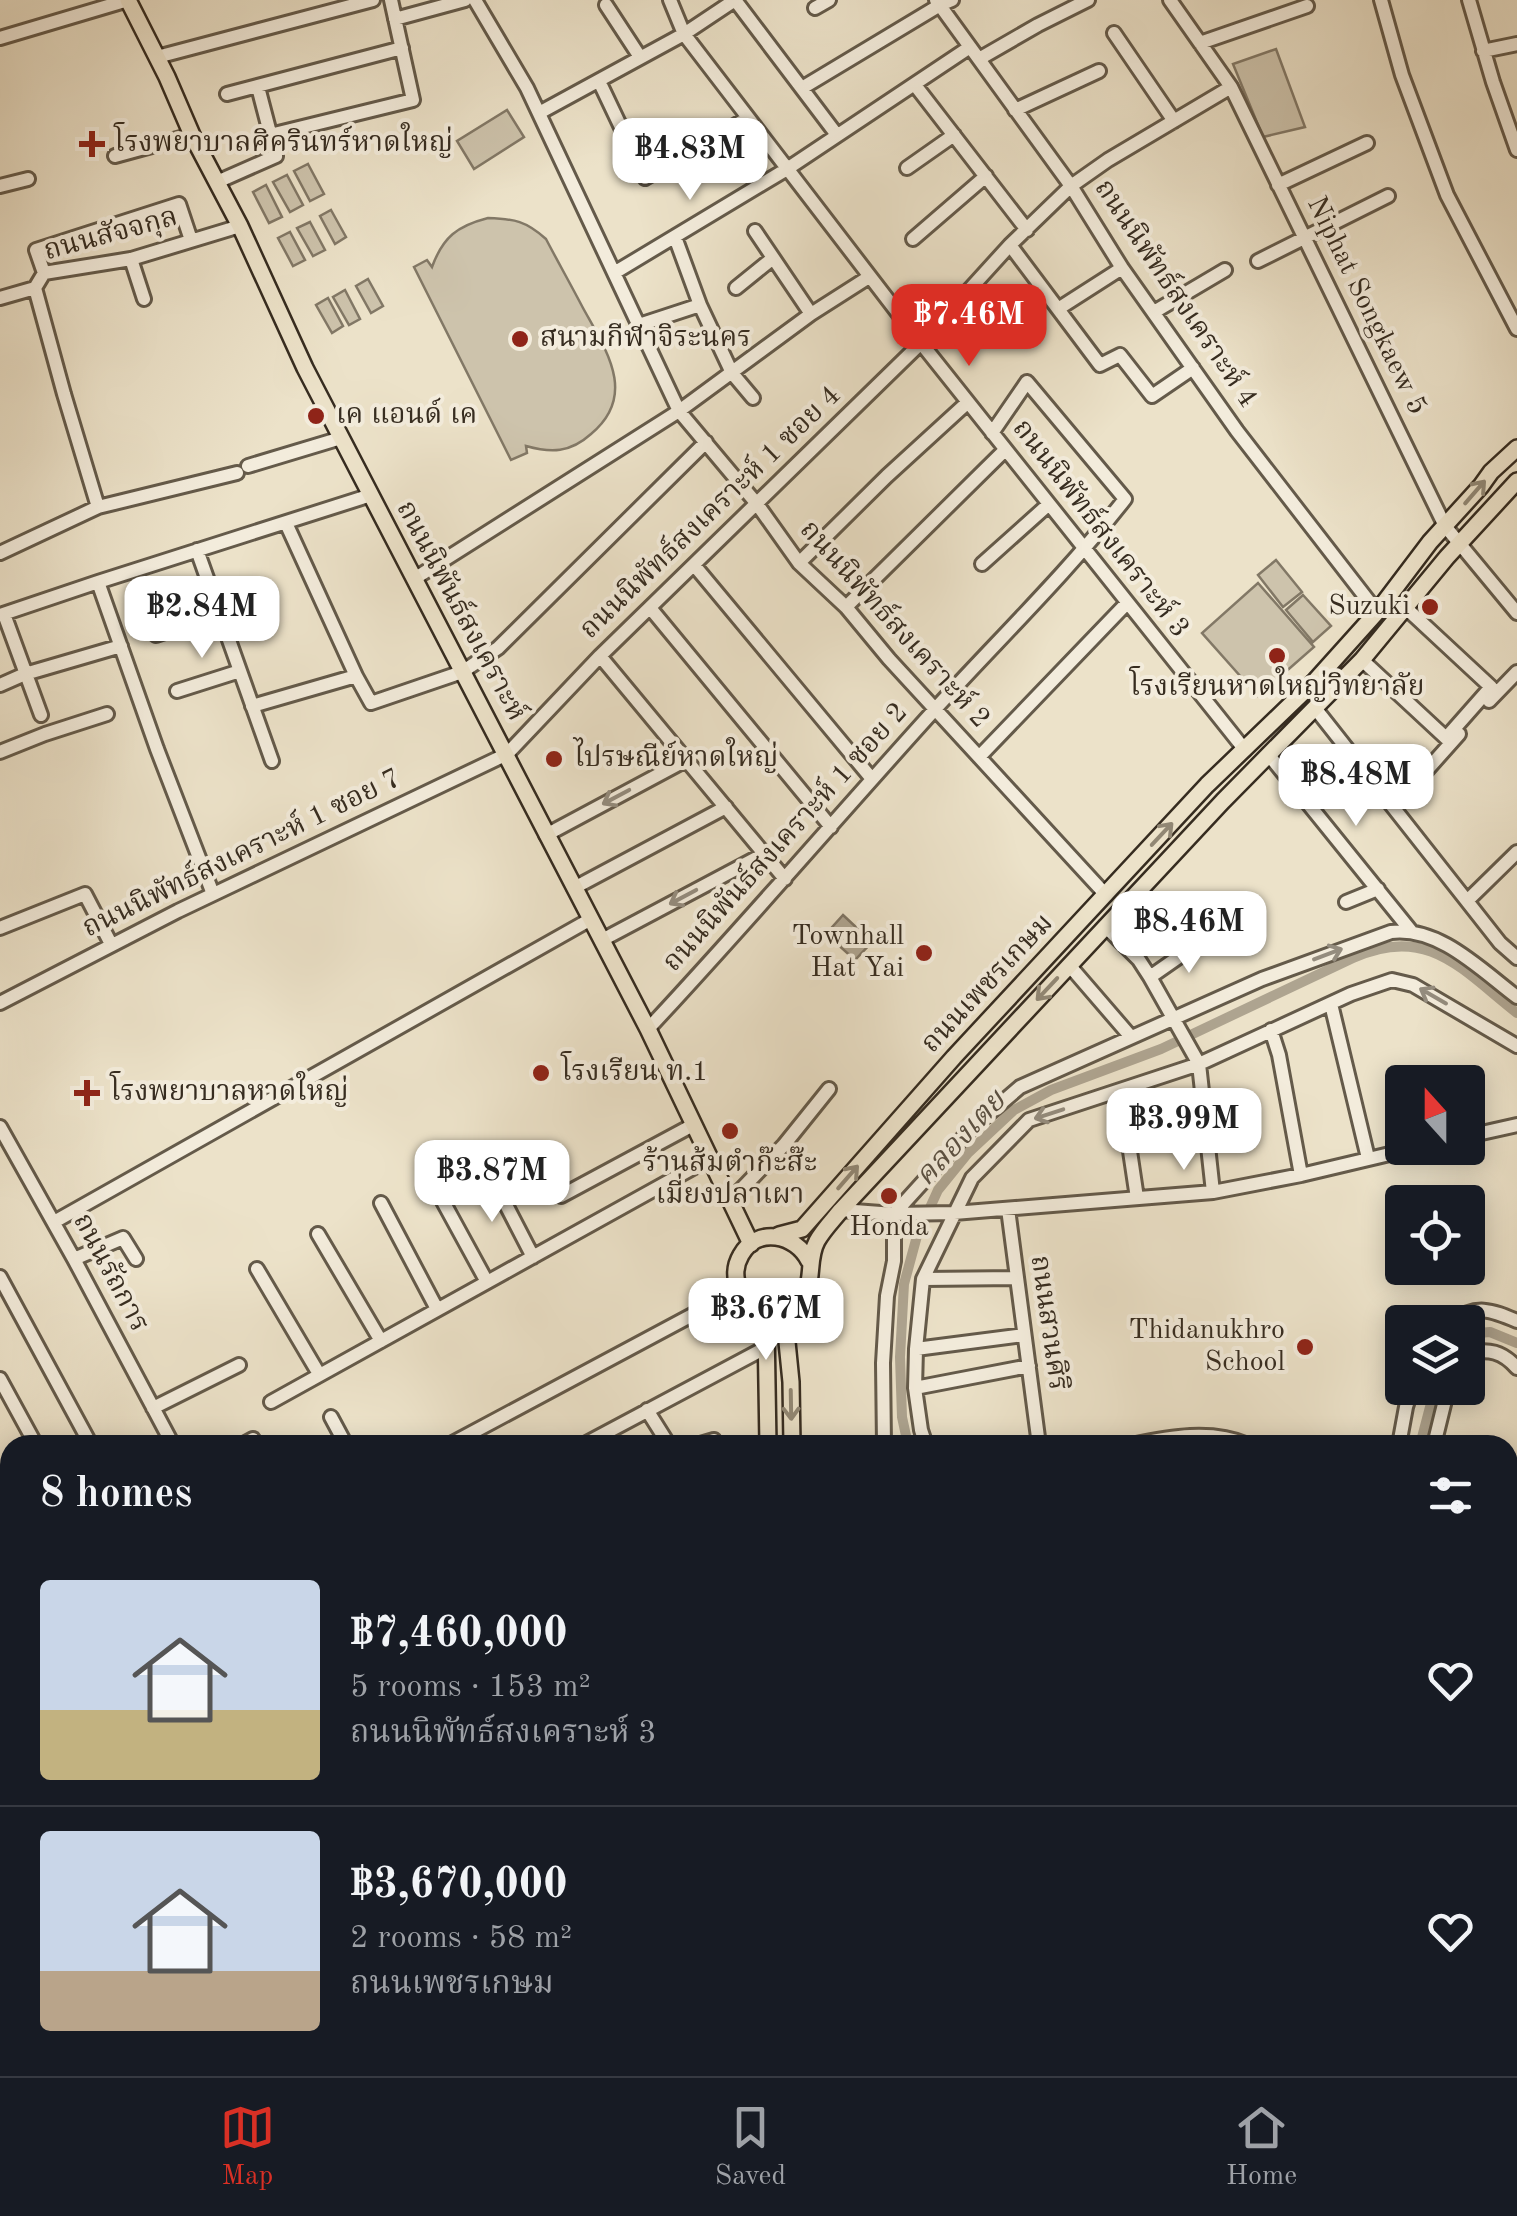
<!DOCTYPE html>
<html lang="en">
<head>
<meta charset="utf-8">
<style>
  body { margin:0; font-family:"Old Standard TT","Noto Serif Thai",serif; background:#20242c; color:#f1f3f6; height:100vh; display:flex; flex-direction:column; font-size:38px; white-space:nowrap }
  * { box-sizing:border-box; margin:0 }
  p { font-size:32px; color:#9ea1a6 }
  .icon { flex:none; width:55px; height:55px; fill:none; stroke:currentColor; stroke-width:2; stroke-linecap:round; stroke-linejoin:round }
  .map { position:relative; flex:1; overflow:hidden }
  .panel { position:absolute; left:0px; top:1435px; width:1518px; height:642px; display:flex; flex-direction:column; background:#171b24; border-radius:30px 30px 0 0; box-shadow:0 5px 25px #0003 }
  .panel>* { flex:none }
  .needle { width:65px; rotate:339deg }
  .buttons { position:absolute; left:1385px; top:1065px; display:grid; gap:20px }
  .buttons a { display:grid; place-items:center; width:100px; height:100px; border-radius:10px; background:#171b24; box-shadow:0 5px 25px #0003; font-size:50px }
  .price { position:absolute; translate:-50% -85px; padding:0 22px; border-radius:20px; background:#fff; color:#222; font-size:32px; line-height:65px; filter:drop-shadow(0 2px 5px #0008) }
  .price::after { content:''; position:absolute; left:50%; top:60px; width:30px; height:22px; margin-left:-15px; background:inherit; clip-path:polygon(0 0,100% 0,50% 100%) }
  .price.current { background:#d93025; color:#fff }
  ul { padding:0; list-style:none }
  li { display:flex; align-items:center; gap:30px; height:250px; padding:0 40px }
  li+li { border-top:2px solid #363941 }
  li span { display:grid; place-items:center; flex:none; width:280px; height:200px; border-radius:10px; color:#555 }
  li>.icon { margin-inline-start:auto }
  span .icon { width:120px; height:120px; fill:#fffc; stroke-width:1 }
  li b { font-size:42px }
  h2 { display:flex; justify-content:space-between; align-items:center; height:120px; padding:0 40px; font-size:42px }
  .dock { display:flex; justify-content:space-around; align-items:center; height:140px; border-top:2px solid #363941; background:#171b24; font-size:28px; color:#9ea1a6 }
  .dock a { display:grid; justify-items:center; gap:5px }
  .dock .current { color:#d93025 }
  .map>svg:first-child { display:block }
  .green { fill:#cdc3ac; stroke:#827866; stroke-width:2.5 }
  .water { fill:url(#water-waves); stroke:#7e7463; stroke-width:2.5 }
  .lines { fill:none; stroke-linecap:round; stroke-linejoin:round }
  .canal { stroke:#aea490; stroke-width:10 }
  .minor-casing { stroke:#645a4a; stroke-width:18 }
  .major-casing { stroke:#362c20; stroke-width:20 }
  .minor { stroke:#f3ecdc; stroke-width:12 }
  .major { stroke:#ece2c9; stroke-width:15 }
  .rail-casing { stroke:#362c20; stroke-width:6 }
  .rail { stroke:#f3ecdc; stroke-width:2.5; stroke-dasharray:8; stroke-linecap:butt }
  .oneway { stroke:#918774 }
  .oneway2 { stroke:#948c7e }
  .poi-dot { fill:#8f2418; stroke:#f3ecdc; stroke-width:4 }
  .labels { text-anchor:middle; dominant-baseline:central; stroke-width:8; stroke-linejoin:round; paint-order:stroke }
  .poi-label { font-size:28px; fill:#362c20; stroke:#f3ecdc; text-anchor:start }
  .street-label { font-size:28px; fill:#362c20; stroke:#f3ecdc }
  .water-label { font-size:30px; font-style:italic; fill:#5a5042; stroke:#f3ecdc }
</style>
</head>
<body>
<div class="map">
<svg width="1517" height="2076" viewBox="0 0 1517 2076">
  <defs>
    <pattern id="water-waves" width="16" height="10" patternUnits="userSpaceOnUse" patternTransform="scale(2.5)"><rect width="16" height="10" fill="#aea490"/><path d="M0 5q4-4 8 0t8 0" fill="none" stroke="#8e8675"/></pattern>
  </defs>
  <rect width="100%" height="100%" fill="#ece2c9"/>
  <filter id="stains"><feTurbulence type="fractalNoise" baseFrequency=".002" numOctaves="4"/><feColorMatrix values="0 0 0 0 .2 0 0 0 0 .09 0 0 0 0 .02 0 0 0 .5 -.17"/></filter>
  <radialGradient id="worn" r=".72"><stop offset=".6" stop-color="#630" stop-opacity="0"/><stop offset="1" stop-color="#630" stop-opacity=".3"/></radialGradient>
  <!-- green -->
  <path class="green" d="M1276 49 1305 127 1263 137 1233 64Z
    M507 110 524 137 474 169 457 141Z
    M308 164 324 194 310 201 294 171Z
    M287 175 303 205 290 212 273 182Z
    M266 185 282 217 269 223 253 192Z
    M331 210 346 237 335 244 320 216Z
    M488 218C515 219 526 221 546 239 558 262 571 285 583 308 606 350 638 395 591 434 570 453 551 453 526 446L527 453 511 460 414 267 427 260 432 267C443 237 457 226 488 218Z
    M310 222 325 250 313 256 297 228Z
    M290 232 305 260 293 266 278 238Z
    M368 279 383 306 371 313 356 286Z
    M345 290 360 319 349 325 333 297Z
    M328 298 343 326 332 333 316 305Z
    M1276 560 1302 592 1283 607 1258 575Z
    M1258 583 1314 647 1258 696 1202 633Z
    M1303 595 1331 626 1313 642 1286 610Z"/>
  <!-- water -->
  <path class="water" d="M843 915 872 942 855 960 826 934Z"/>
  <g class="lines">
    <!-- canal -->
    <path class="canal" d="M1468 1334 1490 1332 1517 1343
      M908 1445 902 1417 900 1357 904 1284 917 1236 938 1190 968 1153 1014 1110 1051 1090 1161 1049 1353 958C1428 924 1462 970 1517 1013
      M1420 1445 1435 1388"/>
    <!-- minor casing -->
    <g class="minor-casing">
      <path id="minor" d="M475 0 527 88 679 411 757 504 799 563 846 607 889 659 1106 895
        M670 0 684 34 921 343 1245 750
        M735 0 837 135
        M936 0 1071 186 1122 268 1237 431 1377 612
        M1170 0 1231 87 1445 526 1517 613
        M1381 0 1402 75 1447 195 1517 329
        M1469 0 1493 82 1517 150
        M606 5 640 57
        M815 8 829 0
        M395 19 465 0
        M1114 33 1174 121
        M0 38 128 0
        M1200 43 1307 6
        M1483 51 1517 44
        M157 57 373 0
        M979 59 1038 25 1088 0
        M599 81 645 178 748 118
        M915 85 1027 230
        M802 88 940 5 952 0
        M227 94 402 48
        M1015 110 1099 71
        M539 113 684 34 735 0
        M270 135 413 100 391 0
        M115 156 192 135
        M907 168 954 135
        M217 182 276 156 258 87
        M1278 185 1367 143
        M0 186 28 179
        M755 231 811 314
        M675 237 700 305 732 373 753 398
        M913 239 986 176
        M1010 245 1100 365 1120 355 1152 396 1193 368
        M131 259 144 299
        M1258 261 1388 196
        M44 273 36 250 179 204 191 240
        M614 273 787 169 970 47
        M35 288 64 394 98 507
        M736 288 773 258
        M0 298 35 288 44 273 131 259 240 226
        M1058 309 1122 268
        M1154 312 1225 270
        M639 325 700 305
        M248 466 341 438
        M197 550 272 761
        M0 553 98 507 237 473
        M799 563 887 476 968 402
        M982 564 1049 504
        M694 565 872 779
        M414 579 679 411 811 314 869 277
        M98 582 157 749 213 894
        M846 607 1005 450
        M651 609 831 827
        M4 614 41 715
        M0 615 98 582 371 495
        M156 635 220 614
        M600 656 785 879
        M1362 660 1446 738 1491 687 1407 609
        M356 676 371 703 462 672 498 648 706 442
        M0 685 25 674 121 646
        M177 691 240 671
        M1489 701 1517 672
        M252 706 356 676 286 523
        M1315 708 1500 943 1517 958
        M0 752 45 734 107 714
        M1268 754 1411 931
        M979 757 1127 603
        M1394 807 1459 734
        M546 835 686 760
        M574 888 726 807
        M1467 901 1517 852
        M1346 902 1378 889
        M1105 926 1139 960 1150 977 1199 1064 1213 1192
        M0 928 85 894 111 944
        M602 940 764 854
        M1069 965 1131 1037
        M1150 977 1203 940
        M0 1003 178 911 507 754 600 656 921 343 1010 245 1071 186 1108 160 1231 87
        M1331 1004 1368 1158
        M648 1029C746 924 840 814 937 707 1000 638 1067 573 1125 499L1027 382 992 433
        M1271 1030 1279 1055 1301 1175
        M1121 1091 1137 1198
        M0 1127 74 1259 173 1445
        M1468 1136 1517 1125
        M489 1172 533 1257
        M434 1185 487 1282
        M561 1196 693 1125
        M730 1201 784 1145 829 1089
        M381 1203 437 1309
        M1008 1209 1039 1445
        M841 1210 894 1214 954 1213 1213 1192 1301 1175 1415 1148
        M54 1222 591 919
        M318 1234 381 1341
        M74 1259 123 1238 136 1259
        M257 1269 319 1374
        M0 1277 91 1445
        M923 1279 1017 1278
        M1452 1322C1476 1304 1491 1310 1517 1321
        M916 1349 1024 1335
        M1468 1353C1489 1349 1502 1351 1517 1368
        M0 1379 36 1445
        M915 1388 1029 1366
        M271 1402 709 1159
        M153 1408 239 1365
        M647 1410 669 1445
        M331 1417 346 1445
        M242 1445 253 1439
        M449 1445 739 1290
        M583 1445 767 1347
        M697 1445 714 1440
        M884 1445 883 1363 887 1296 894 1261V1214L970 1130 1020 1087 1262 979 1391 932C1439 926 1481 970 1517 997
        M926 1445 921 1430 915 1388 916 1349 923 1279 972 1178 1029 1120 1199 1064 1351 994 1392 980 1413 985 1517 1046
        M1131 1445C1170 1437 1211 1429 1248 1445
        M1399 1445 1406 1407 1412 1388
        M1434 1445 1448 1388
        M1508 1529 1517 1528
        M0 1634 10 1651
        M1508 1665 1517 1692
        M0 1722 5 1719
        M0 1795 10 1789
        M0 1843 10 1860
        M1508 1862 1517 1857
        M1508 1872 1517 1888
        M0 1938 10 1934
        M0 1993 10 2006
        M1508 2043 1517 2057
        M46 2068 50 2076
        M127 2068 131 2076
        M238 2068 243 2076
        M259 2068 264 2076
        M378 2068 383 2076
        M513 2068 517 2076
        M902 2068 907 2076
        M1206 2068 1211 2076
        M1429 2068 1435 2076
        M6 2076 27 2068
        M635 2076 649 2068
        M838 2076 854 2068
        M992 2076 1006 2068
        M1154 2076 1164 2068
        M1379 2076 1393 2068"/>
    </g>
    <!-- major casing -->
    <g class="major-casing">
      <path id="major" d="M128 0 167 77 192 135 240 226 305 368 648 1029 751 1244
        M779 1235 802 1229 954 1057 1207 785 1315 681 1377 612 1430 542 1481 486 1491 472 1517 448
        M809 1261C796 1234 757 1226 741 1255 721 1289 763 1327 795 1304 818 1288 805 1263 817 1241 823 1230 833 1220 841 1210L1223 801 1362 660 1447 557 1517 481
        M755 1308 763 1315 766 1326 768 1445
        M792 1445 791 1382 785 1322 798 1303
        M790 2068V2076
        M814 2068V2076"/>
    </g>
    <!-- minor -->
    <use href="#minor" class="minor"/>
    <!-- major -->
    <use href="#major" class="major"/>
    <!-- rail casing -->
    <g class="rail-casing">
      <path id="rail" d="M0 1497 10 1515
        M278 2068 282 2076
        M300 2068 304 2076"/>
    </g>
    <!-- rail -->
    <use href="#rail" class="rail"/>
  </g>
  <!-- one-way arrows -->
  <defs><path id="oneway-shaft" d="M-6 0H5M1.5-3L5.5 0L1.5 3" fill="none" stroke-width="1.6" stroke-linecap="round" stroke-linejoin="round" transform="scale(2.5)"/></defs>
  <g class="oneway">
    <use href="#oneway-shaft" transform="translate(1475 492) rotate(-49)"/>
    <use href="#oneway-shaft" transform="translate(1162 834) rotate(-47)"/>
    <use href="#oneway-shaft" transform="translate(1047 989) rotate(133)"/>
    <use href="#oneway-shaft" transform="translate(848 1177) rotate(-49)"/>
    <use href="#oneway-shaft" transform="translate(791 1405) rotate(89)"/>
  </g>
  <g class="oneway2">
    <use href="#oneway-shaft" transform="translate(616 797) rotate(152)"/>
    <use href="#oneway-shaft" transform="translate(683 897) rotate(152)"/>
    <use href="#oneway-shaft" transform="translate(1328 954) rotate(-21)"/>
    <use href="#oneway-shaft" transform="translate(1433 996) rotate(-150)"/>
    <use href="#oneway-shaft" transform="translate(1049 1114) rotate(162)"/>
  </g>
  <!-- markers -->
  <g class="poi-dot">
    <path d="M87 129h10v10h10v10h-10v10h-10v-10h-10v-10h10z"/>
    <circle cx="520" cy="339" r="10"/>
    <circle cx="316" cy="416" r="10"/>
    <circle cx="1430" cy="607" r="10"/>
    <circle cx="1277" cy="656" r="10"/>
    <circle cx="554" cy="759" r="10"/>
    <circle cx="924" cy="953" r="10"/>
    <circle cx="541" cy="1073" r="10"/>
    <path d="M82 1078h10v10h10v10h-10v10h-10v-10h-10v-10h10z"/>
    <circle cx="730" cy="1131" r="10"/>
    <circle cx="889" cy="1196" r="10"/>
    <circle cx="1305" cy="1347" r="10"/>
  </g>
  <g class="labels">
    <!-- poi labels -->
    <g class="poi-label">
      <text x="114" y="144">โรงพยาบาลศิครินทร์หาดใหญ่</text>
      <text x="540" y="339">สนามกีฬาจิระนคร</text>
      <text x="336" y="416">เค แอนด์ เค</text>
      <text x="1410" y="607" text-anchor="end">Suzuki</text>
      <text x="1277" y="688" text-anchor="middle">โรงเรียนหาดใหญ่วิทยาลัย</text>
      <text x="574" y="759">ไปรษณีย์หาดใหญ่</text>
      <text x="904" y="937" text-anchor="end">Townhall<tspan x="904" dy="32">Hat Yai</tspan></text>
      <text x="561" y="1073">โรงเรียน ท.1</text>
      <text x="110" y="1093">โรงพยาบาลหาดใหญ่</text>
      <text x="730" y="1164" text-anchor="middle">ร้านส้มตำก๊ะส๊ะ<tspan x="730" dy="32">เมี่ยงปลาเผา</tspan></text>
      <text x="889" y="1228" text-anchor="middle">Honda</text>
      <text x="1285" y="1331" text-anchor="end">Thidanukhro<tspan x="1285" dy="32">School</tspan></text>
    </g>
    <!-- street labels -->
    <g class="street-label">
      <text transform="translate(111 235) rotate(-15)">ถนนสัจจกุล</text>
      <text transform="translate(1175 294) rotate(56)">ถนนนิพัทธ์สงเคราะห์ 4</text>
      <text transform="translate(1366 306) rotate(64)">Niphat Songkaew 5</text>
      <text transform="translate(711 513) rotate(-44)">ถนนนิพัทธ์สงเคราะห์ 1 ซอย 4</text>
      <text transform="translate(1100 529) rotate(52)">ถนนนิพัทธ์สงเคราะห์ 3</text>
      <text transform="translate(460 611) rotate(62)">ถนนนิพันธ์สงเคราะห์</text>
      <text transform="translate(894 625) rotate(48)">ถนนนิพัทธ์สงเคราะห์ 2</text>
      <text transform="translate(786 838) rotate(-48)">ถนนนิพันธ์สงเคราะห์ 1 ซอย 2</text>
      <text transform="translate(242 854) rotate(-26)">ถนนนิพัทธ์สงเคราะห์ 1 ซอย 7</text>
      <text transform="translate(988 984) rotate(-47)">ถนนเพชรเกษม</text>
      <text transform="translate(110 1273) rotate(62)">ถนนรัถการ</text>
      <text transform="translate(1048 1323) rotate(82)">ถนนสวนศิริ</text>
    </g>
    <!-- water labels -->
    <g class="water-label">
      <text transform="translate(961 1139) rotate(-47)">คลองเตย</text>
    </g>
  </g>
  <rect width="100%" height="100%" filter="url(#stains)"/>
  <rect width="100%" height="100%" fill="url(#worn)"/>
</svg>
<div class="buttons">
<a><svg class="needle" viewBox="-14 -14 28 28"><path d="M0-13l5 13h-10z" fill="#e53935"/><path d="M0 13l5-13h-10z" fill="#9ea1a6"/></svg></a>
<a><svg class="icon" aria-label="locate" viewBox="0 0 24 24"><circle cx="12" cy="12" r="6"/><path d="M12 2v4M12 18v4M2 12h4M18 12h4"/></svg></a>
<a><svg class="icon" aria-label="layers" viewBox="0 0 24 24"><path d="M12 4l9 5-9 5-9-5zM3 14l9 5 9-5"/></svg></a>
</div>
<b class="price" style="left:690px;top:203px">฿4.83M</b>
<b class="price current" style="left:969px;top:369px">฿7.46M</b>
<b class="price" style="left:202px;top:661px">฿2.84M</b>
<b class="price" style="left:1356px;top:829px">฿8.48M</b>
<b class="price" style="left:1189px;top:976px">฿8.46M</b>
<b class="price" style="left:1184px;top:1173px">฿3.99M</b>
<b class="price" style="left:492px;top:1225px">฿3.87M</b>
<b class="price" style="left:766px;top:1363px">฿3.67M</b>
<section class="panel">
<h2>8 homes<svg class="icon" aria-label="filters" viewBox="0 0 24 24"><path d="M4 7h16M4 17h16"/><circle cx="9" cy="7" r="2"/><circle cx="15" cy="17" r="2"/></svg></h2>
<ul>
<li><span style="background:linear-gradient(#c9d6e8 65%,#c2b280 0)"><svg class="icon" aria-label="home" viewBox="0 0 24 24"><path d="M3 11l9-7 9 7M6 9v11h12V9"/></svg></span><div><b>฿7,460,000</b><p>5 rooms · 153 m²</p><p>ถนนนิพัทธ์สงเคราะห์ 3</p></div><svg class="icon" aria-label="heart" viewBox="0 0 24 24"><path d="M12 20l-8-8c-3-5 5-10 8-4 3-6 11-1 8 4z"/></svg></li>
<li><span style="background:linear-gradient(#c9d6e8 70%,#b9a48a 0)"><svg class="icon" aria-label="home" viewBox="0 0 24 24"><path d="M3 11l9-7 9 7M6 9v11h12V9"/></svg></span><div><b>฿3,670,000</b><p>2 rooms · 58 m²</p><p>ถนนเพชรเกษม</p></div><svg class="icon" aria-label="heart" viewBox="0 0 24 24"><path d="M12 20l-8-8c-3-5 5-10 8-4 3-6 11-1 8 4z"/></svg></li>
</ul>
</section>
</div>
<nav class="dock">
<a class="current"><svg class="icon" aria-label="map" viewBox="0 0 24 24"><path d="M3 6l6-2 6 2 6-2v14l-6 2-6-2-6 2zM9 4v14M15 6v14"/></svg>Map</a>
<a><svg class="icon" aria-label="saved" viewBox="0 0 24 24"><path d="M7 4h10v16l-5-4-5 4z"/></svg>Saved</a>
<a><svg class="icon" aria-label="home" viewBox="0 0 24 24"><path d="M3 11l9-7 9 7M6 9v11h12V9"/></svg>Home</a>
</nav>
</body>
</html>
